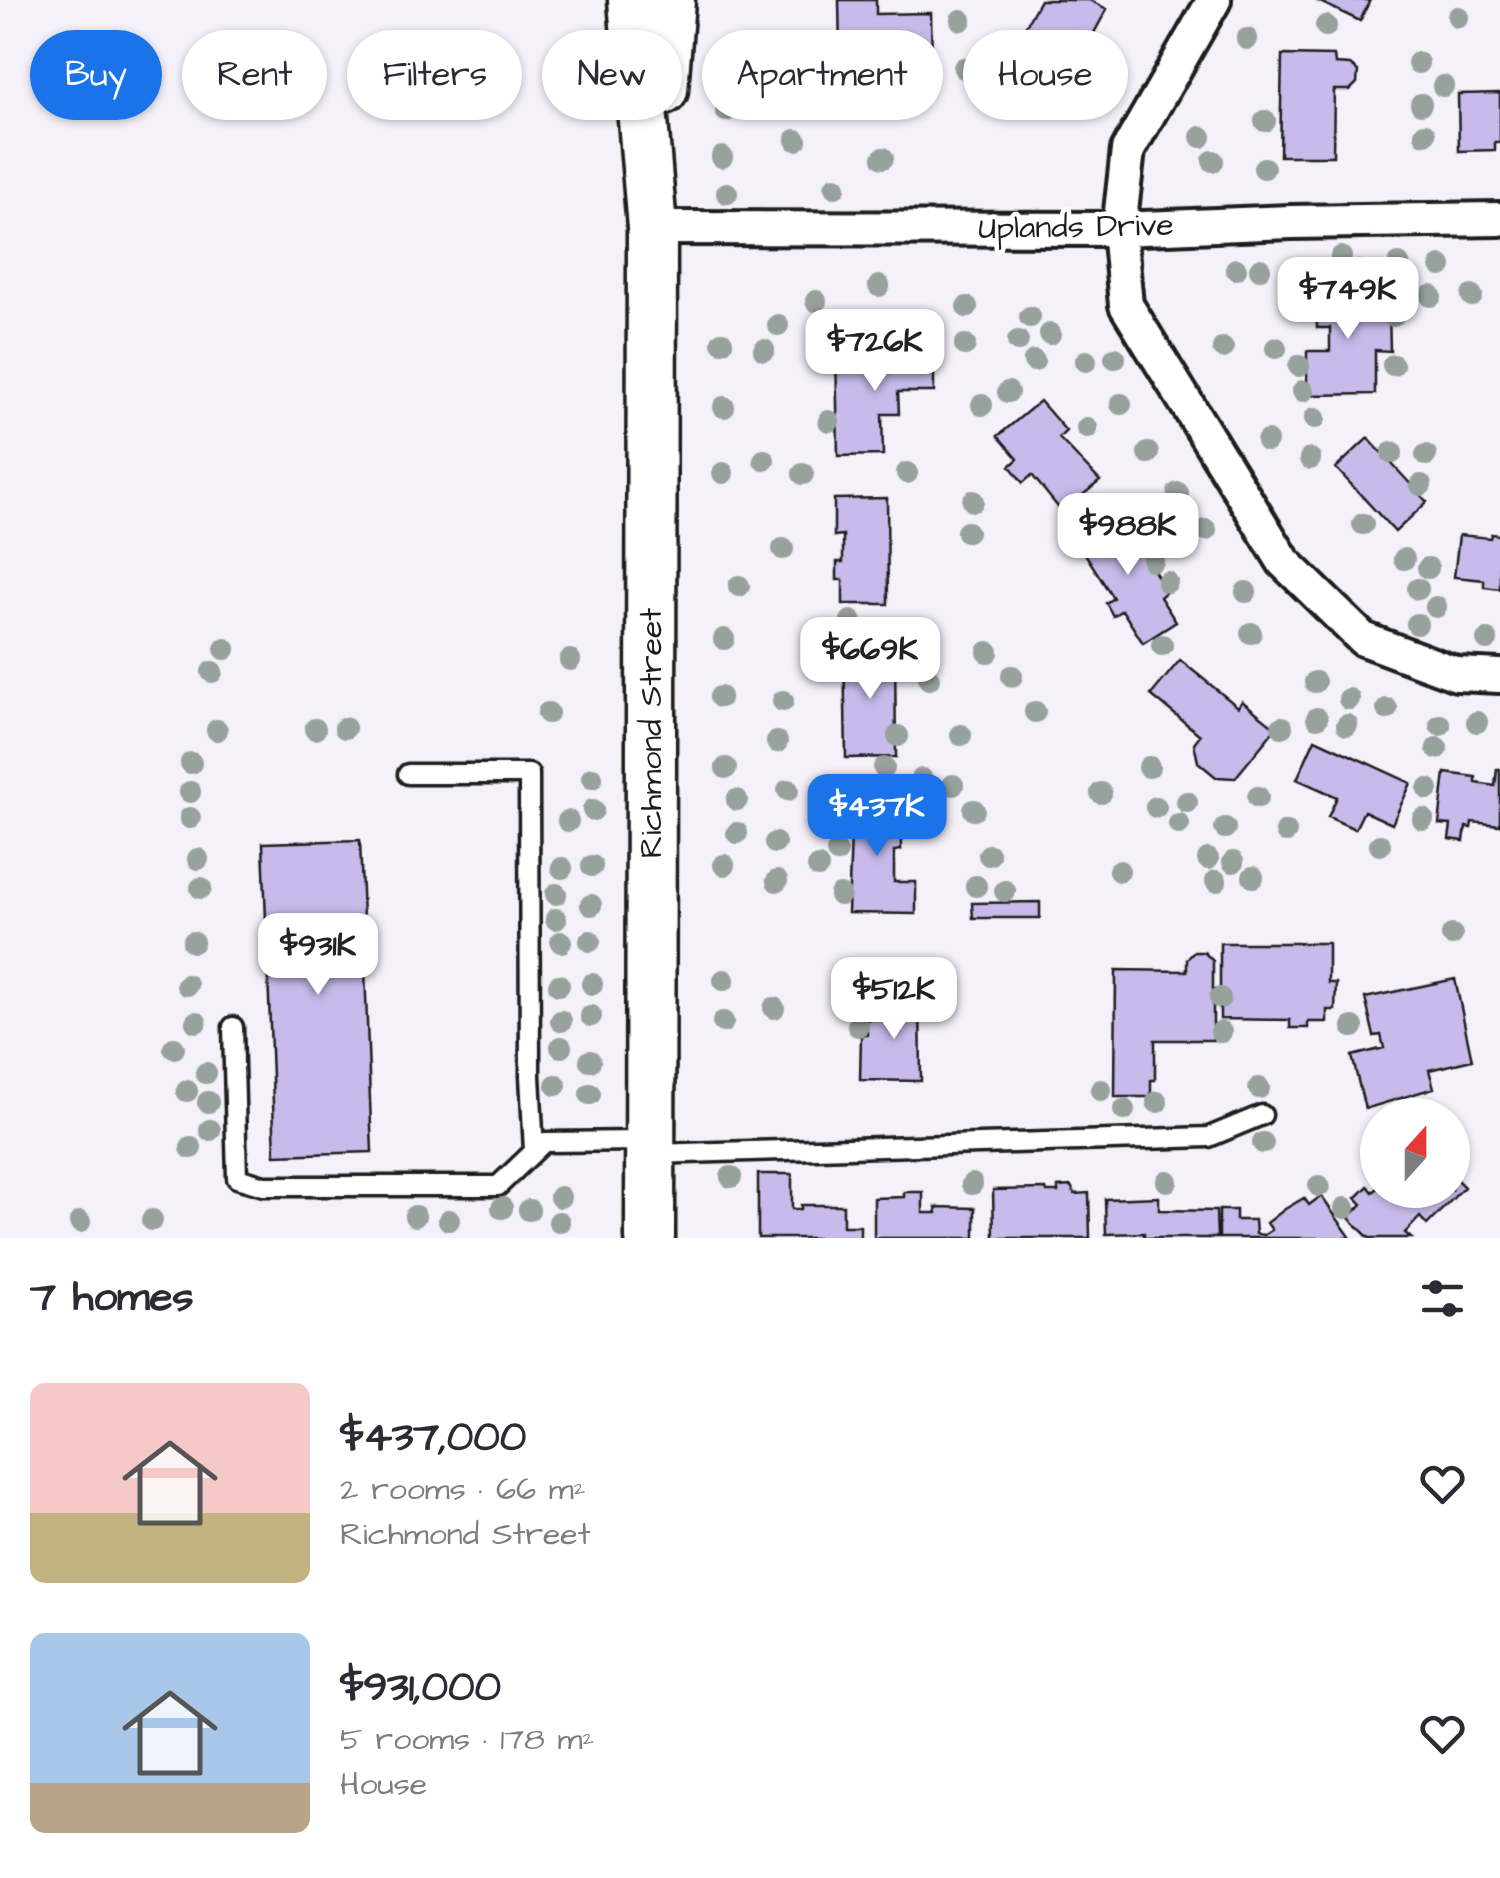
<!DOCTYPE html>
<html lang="en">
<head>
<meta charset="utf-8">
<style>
  body { margin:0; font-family:"Architects Daughter",sans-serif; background:#f2f2f3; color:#2b2b33; height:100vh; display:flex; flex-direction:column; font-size:38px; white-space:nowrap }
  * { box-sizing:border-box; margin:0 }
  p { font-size:32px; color:#7c7c81 }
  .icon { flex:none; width:55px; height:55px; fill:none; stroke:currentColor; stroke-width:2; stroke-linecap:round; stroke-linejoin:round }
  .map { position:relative; height:1238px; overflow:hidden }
  .details { display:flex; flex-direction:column; background:#fff; flex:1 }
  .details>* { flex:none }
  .hud { position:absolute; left:30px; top:30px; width:1440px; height:90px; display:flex; gap:20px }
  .needle { width:65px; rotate:21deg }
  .buttons { position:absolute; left:1360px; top:1098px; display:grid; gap:20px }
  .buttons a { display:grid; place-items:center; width:110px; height:110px; border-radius:50%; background:#fff; box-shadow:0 2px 8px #0004; font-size:50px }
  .price { position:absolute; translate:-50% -85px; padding:0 22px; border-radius:20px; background:#fff; color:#222; font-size:32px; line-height:65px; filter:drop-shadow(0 2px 5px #0008) }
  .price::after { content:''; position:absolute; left:50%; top:60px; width:30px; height:22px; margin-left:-15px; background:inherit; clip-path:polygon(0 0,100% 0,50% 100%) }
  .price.selected { background:#1a73e8; color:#fff }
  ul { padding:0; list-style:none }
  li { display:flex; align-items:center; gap:30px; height:250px; padding:0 30px }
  li span { display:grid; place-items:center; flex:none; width:280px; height:200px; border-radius:15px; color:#555 }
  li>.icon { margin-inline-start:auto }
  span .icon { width:120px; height:120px; fill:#fffc; stroke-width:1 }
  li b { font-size:42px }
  h2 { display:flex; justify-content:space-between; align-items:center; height:120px; padding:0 30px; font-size:42px }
  .chip { padding:0 35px; border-radius:45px; background:#fff; box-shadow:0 2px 8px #0004; font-size:35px; line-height:90px }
  .chip.selected { background:#1a73e8; color:#fff }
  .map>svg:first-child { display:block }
  .building { fill:#c8bbec; stroke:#1c1c1c; stroke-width:2.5 }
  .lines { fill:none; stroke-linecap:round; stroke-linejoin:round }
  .service-casing { stroke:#1c1c1c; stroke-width:25 }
  .minor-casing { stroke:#1c1c1c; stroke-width:40 }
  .secondary-casing { stroke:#1c1c1c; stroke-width:55 }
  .service { stroke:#fff; stroke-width:18 }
  .minor { stroke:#fff; stroke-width:32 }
  .secondary { stroke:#fff; stroke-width:48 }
  .tree { fill:#98a29c }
  .labels { text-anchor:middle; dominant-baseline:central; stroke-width:9; stroke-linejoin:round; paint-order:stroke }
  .street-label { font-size:32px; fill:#1c1c1c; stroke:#fff }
</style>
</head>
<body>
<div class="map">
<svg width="1500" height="1238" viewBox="0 0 1500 1238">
  <rect width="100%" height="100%" fill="#f4f1fb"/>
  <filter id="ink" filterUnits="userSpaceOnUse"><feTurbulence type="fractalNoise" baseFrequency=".01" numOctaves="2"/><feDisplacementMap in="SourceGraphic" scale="20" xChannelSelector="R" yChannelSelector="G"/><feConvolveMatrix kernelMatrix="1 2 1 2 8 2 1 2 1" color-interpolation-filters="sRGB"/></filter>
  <g filter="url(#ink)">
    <!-- building -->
    <path class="building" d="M839 0H876V14L931 13 932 63H879L880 114H841Z
      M1040 0H1089L1107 9 1071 75 1015 45Z
      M1316 0H1370L1360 21Z
      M1282 55 1334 56 1335 64 1350 65 1358 71 1357 83 1350 90H1334L1333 156H1280Z
      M1500 93V142H1495V150L1459 151 1458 94Z
      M1316 287H1373L1374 310H1389L1390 351 1375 350V394L1307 395V351H1330V328H1317Z
      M889 349V354L934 353V392H898L899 414H882L883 455 838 456 836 350Z
      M1040 401 1066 431 1059 438 1100 481 1062 512 1032 475 1023 483 1010 466 1018 459 998 436Z
      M1368 438 1427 502 1395 532 1336 468Z
      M887 498 888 604H843V580H837V562H843V535L834 536V499Z
      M1118 515 1167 591 1160 597 1176 622 1143 643 1122 610 1113 616 1106 603 1113 598 1077 541Z
      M1491 534 1500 535V589L1484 587V580L1454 577 1459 535 1490 538Z
      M895 647 896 757 846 758 844 648Z
      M1180 660 1238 707 1242 701 1276 728 1235 778 1216 777 1198 762 1194 743 1200 735 1151 695Z
      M1315 739 1411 783 1392 824 1364 811 1355 829 1328 817 1337 797 1297 779Z
      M1497 769H1500V825L1472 822 1471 828 1466 827 1464 841 1449 839 1451 825 1439 824 1445 773 1476 777V783L1495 786Z
      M901 798V850L894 851V882H916V914L848 913 851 834H847V801Z
      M360 840 372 1152 275 1155 263 843Z
      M1040 902V918H973L972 903Z
      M1220 943H1328V983H1336L1335 1010H1327V1022H1308V1028H1290V1020L1220 1019Z
      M1194 952H1204L1213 961V1040H1155V1080H1151V1097H1115L1116 970 1187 971V959Z
      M1455 979 1472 1060 1429 1070 1434 1088 1365 1109 1352 1056 1384 1048 1381 1035 1374 1036 1365 998Z
      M884 994 920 995 921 1081 860 1080 861 1035H867V1019L883 1020Z
      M758 1174H792V1209H801V1205H843V1226H860V1238H758Z
      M1452 1175 1464 1187 1427 1225 1420 1217 1405 1233 1411 1238H1369L1349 1218 1362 1204 1356 1198 1368 1186 1373 1192 1378 1188 1452 1190Z
      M1071 1186 1075 1194 1089 1193 1090 1238H994L993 1190 1046 1189 1047 1192H1058V1187Z
      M904 1192H923V1213H937L936 1207 975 1208V1238H874V1198L904 1197Z
      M1321 1196 1351 1238H1219V1210H1236V1220H1255L1256 1234 1264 1235 1272 1230 1267 1223 1285 1209 1304 1198 1309 1205Z
      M1159 1197V1210L1216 1211 1217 1238H1144V1233L1106 1234 1105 1199Z"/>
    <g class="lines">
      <!-- service casing -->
      <g class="service-casing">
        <path id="service" d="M408 774H529L530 1076 534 1151
          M233 1027 237 1178 264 1186H498L544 1142 647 1141
          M652 1154 1209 1137 1262 1115"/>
      </g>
      <!-- minor casing -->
      <g class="minor-casing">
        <path id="minor" d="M1214 0 1128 150 1119 229 1126 305 1284 562 1363 639 1457 674 1500 676
          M652 228 1119 229 1291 222 1500 219"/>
      </g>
      <!-- secondary casing -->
      <g class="secondary-casing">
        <path id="secondary" d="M633 0 652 228 650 1238
          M663 90 670 0"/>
      </g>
      <!-- service -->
      <use href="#service" class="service"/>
      <!-- minor -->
      <use href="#minor" class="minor"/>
      <!-- secondary -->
      <use href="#secondary" class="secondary"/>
    </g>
    <!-- trees -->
    <g class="tree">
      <circle cx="1458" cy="17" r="11"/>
      <circle cx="961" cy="20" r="11"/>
      <circle cx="1326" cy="26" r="11"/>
      <circle cx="1247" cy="39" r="11"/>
      <circle cx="725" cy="57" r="11"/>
      <circle cx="1418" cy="63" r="11"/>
      <circle cx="896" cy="68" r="11"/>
      <circle cx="964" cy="68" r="11"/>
      <circle cx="753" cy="72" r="11"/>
      <circle cx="918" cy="84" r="11"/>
      <circle cx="1443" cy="86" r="11"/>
      <circle cx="820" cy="87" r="11"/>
      <circle cx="1421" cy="104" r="11"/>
      <circle cx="766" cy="107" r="11"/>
      <circle cx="800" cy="107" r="11"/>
      <circle cx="726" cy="111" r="11"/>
      <circle cx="1265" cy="121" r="11"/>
      <circle cx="1425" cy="134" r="11"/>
      <circle cx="1201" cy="137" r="11"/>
      <circle cx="796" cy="140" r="11"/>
      <circle cx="722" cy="157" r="11"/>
      <circle cx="883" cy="158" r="11"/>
      <circle cx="1213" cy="161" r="11"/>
      <circle cx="1264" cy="168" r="11"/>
      <circle cx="835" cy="187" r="11"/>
      <circle cx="727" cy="193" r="11"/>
      <circle cx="1341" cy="257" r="11"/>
      <circle cx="1399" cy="264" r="11"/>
      <circle cx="1441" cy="266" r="11"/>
      <circle cx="1236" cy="269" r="11"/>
      <circle cx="1260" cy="269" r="11"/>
      <circle cx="1359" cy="271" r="11"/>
      <circle cx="1311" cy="273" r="11"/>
      <circle cx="879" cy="286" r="11"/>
      <circle cx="1431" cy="296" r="11"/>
      <circle cx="1472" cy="296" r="11"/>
      <circle cx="816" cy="301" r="11"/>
      <circle cx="967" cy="307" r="11"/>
      <circle cx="1393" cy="316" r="11"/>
      <circle cx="1030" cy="317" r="11"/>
      <circle cx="778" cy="325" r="11"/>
      <circle cx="1050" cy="334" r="11"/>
      <circle cx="824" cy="340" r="11"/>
      <circle cx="1018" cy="341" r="11"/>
      <circle cx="722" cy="342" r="11"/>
      <circle cx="874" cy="342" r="11"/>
      <circle cx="965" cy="345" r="11"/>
      <circle cx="1223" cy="348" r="11"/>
      <circle cx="1276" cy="348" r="11"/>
      <circle cx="764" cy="350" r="11"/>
      <circle cx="1115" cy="358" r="11"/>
      <circle cx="1034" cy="361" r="11"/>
      <circle cx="1086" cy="361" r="11"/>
      <circle cx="1393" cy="365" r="11"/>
      <circle cx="1299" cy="366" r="11"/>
      <circle cx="1303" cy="391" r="11"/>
      <circle cx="1008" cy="392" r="11"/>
      <circle cx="1121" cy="404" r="11"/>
      <circle cx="982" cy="405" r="11"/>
      <circle cx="724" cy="407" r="11"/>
      <circle cx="1315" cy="418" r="11"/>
      <circle cx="829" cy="421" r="11"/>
      <circle cx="1087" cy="428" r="11"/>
      <circle cx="1267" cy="441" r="11"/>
      <circle cx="1148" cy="453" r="11"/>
      <circle cx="1392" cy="453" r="11"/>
      <circle cx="1426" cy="455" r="11"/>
      <circle cx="1310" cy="459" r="11"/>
      <circle cx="764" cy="460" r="11"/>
      <circle cx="723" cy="473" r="11"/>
      <circle cx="907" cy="473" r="11"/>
      <circle cx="803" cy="474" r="11"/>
      <circle cx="1421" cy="485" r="11"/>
      <circle cx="1178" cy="493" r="11"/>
      <circle cx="973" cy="501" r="11"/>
      <circle cx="1363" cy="524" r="11"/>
      <circle cx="1206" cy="530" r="11"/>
      <circle cx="967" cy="532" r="11"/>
      <circle cx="1140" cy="541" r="11"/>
      <circle cx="783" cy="549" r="11"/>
      <circle cx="1404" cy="559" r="11"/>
      <circle cx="1153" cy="561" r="11"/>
      <circle cx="1428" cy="568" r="11"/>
      <circle cx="1167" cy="582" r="11"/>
      <circle cx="739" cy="586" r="11"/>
      <circle cx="1418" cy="589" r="11"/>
      <circle cx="1246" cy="592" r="11"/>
      <circle cx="1436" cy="607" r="11"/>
      <circle cx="851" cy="621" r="11"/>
      <circle cx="1417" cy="624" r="11"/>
      <circle cx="1251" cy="633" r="11"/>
      <circle cx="724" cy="639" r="11"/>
      <circle cx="1487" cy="640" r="11"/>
      <circle cx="1162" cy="645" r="11"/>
      <circle cx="225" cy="649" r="11"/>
      <circle cx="988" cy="652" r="11"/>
      <circle cx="570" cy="660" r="11"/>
      <circle cx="212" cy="672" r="11"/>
      <circle cx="1012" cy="676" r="11"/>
      <circle cx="929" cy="679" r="11"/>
      <circle cx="1315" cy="682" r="11"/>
      <circle cx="720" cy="697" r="11"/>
      <circle cx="1349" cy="699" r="11"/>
      <circle cx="783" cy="701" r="11"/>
      <circle cx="1387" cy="709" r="11"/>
      <circle cx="1035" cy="712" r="11"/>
      <circle cx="548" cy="713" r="11"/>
      <circle cx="1317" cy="718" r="11"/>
      <circle cx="1477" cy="722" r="11"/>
      <circle cx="1347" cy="725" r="11"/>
      <circle cx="1440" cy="725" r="11"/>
      <circle cx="1282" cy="727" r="11"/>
      <circle cx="345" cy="728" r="11"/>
      <circle cx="315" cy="729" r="11"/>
      <circle cx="217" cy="730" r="11"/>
      <circle cx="961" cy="735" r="11"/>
      <circle cx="898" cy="736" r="11"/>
      <circle cx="777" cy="742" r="11"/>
      <circle cx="1437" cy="748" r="11"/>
      <circle cx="191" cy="763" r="11"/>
      <circle cx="1149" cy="767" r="11"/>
      <circle cx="726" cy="768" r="11"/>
      <circle cx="884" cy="768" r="11"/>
      <circle cx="592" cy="778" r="11"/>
      <circle cx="922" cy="779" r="11"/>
      <circle cx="953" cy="785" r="11"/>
      <circle cx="1428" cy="789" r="11"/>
      <circle cx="788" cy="790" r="11"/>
      <circle cx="190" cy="792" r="11"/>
      <circle cx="1101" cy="793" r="11"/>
      <circle cx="1258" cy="797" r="11"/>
      <circle cx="737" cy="800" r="11"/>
      <circle cx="1187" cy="802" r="11"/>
      <circle cx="1156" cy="807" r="11"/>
      <circle cx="593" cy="810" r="11"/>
      <circle cx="974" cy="810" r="11"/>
      <circle cx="190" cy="818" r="11"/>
      <circle cx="1423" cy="819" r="11"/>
      <circle cx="568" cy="821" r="11"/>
      <circle cx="1179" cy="824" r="11"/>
      <circle cx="1225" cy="828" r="11"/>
      <circle cx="1286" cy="832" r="11"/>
      <circle cx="737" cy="833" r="11"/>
      <circle cx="775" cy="843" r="11"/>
      <circle cx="1380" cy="845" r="11"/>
      <circle cx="837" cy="852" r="11"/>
      <circle cx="989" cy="855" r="11"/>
      <circle cx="198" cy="859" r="11"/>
      <circle cx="1208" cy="859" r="11"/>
      <circle cx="1233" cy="862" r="11"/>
      <circle cx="724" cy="865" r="11"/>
      <circle cx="592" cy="866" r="11"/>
      <circle cx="818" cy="867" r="11"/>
      <circle cx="562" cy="868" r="11"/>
      <circle cx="1119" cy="871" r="11"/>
      <circle cx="1253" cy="877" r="11"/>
      <circle cx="777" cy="881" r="11"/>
      <circle cx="1216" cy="881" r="11"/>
      <circle cx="976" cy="886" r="11"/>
      <circle cx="201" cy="888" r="11"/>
      <circle cx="1005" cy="891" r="11"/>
      <circle cx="556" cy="894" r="11"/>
      <circle cx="840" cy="895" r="11"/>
      <circle cx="591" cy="905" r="11"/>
      <circle cx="556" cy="919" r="11"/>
      <circle cx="1452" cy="935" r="11"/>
      <circle cx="590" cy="941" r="11"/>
      <circle cx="193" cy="942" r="11"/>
      <circle cx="561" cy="942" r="11"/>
      <circle cx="724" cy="980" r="11"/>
      <circle cx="592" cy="984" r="11"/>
      <circle cx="187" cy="985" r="11"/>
      <circle cx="559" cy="985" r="11"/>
      <circle cx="1220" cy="998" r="11"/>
      <circle cx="774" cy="1008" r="11"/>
      <circle cx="591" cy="1016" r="11"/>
      <circle cx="561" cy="1021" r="11"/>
      <circle cx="196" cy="1022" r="11"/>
      <circle cx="723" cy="1022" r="11"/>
      <circle cx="858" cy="1026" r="11"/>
      <circle cx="1353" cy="1027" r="11"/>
      <circle cx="1221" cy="1032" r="11"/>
      <circle cx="561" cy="1047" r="11"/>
      <circle cx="174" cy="1048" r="11"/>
      <circle cx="590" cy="1061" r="11"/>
      <circle cx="206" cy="1073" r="11"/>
      <circle cx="556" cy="1085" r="11"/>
      <circle cx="1259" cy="1088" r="11"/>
      <circle cx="1101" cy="1090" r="11"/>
      <circle cx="187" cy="1091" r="11"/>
      <circle cx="590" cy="1094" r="11"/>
      <circle cx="208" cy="1102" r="11"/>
      <circle cx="1157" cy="1102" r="11"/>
      <circle cx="1124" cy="1110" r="11"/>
      <circle cx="210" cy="1130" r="11"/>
      <circle cx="1263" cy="1143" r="11"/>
      <circle cx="191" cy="1148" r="11"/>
      <circle cx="731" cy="1177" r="11"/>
      <circle cx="1167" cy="1181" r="11"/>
      <circle cx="972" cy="1184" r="11"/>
      <circle cx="1319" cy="1186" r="11"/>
      <circle cx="560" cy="1197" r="11"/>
      <circle cx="502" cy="1208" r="11"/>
      <circle cx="1345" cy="1208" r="11"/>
      <circle cx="529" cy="1210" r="11"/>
      <circle cx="415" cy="1216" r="11"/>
      <circle cx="152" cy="1220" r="11"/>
      <circle cx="449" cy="1220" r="11"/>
      <circle cx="80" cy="1222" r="11"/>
      <circle cx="559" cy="1222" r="11"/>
    </g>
  </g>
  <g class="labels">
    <!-- street labels -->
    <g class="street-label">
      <text transform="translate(1076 227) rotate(-1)">Uplands Drive</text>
      <text transform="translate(651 733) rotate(-90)">Richmond Street</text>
    </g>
  </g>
</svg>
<div class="buttons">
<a><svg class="needle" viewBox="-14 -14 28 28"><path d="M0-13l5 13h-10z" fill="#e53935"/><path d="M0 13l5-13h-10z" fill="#7c7c81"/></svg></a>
</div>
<b class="price" style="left:1348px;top:342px">$749K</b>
<b class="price" style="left:875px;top:394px">$726K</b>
<b class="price" style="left:1128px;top:578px">$988K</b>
<b class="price" style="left:870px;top:702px">$669K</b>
<b class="price selected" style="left:877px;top:859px">$437K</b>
<b class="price" style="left:318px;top:998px">$931K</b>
<b class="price" style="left:894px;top:1042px">$512K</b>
<div class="hud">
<a class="chip selected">Buy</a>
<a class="chip">Rent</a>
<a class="chip">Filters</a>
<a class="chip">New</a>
<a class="chip">Apartment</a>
<a class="chip">House</a>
</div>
</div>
<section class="details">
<h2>7 homes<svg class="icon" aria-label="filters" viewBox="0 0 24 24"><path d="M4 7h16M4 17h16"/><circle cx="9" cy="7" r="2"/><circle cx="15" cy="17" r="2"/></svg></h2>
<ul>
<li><span style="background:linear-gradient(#f6c9c9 65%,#c2b280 0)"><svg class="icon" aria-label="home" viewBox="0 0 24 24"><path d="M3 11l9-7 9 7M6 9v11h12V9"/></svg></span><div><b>$437,000</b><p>2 rooms · 66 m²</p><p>Richmond Street</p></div><svg class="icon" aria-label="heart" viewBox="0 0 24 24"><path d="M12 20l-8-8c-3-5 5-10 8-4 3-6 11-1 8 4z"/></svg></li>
<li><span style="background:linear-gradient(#a9c7e8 75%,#b9a48a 0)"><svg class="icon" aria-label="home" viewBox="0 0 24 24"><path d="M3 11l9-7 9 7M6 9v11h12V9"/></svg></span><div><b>$931,000</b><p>5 rooms · 178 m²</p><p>House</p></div><svg class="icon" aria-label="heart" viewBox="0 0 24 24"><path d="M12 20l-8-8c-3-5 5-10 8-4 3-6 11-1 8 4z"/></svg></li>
</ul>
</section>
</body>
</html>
